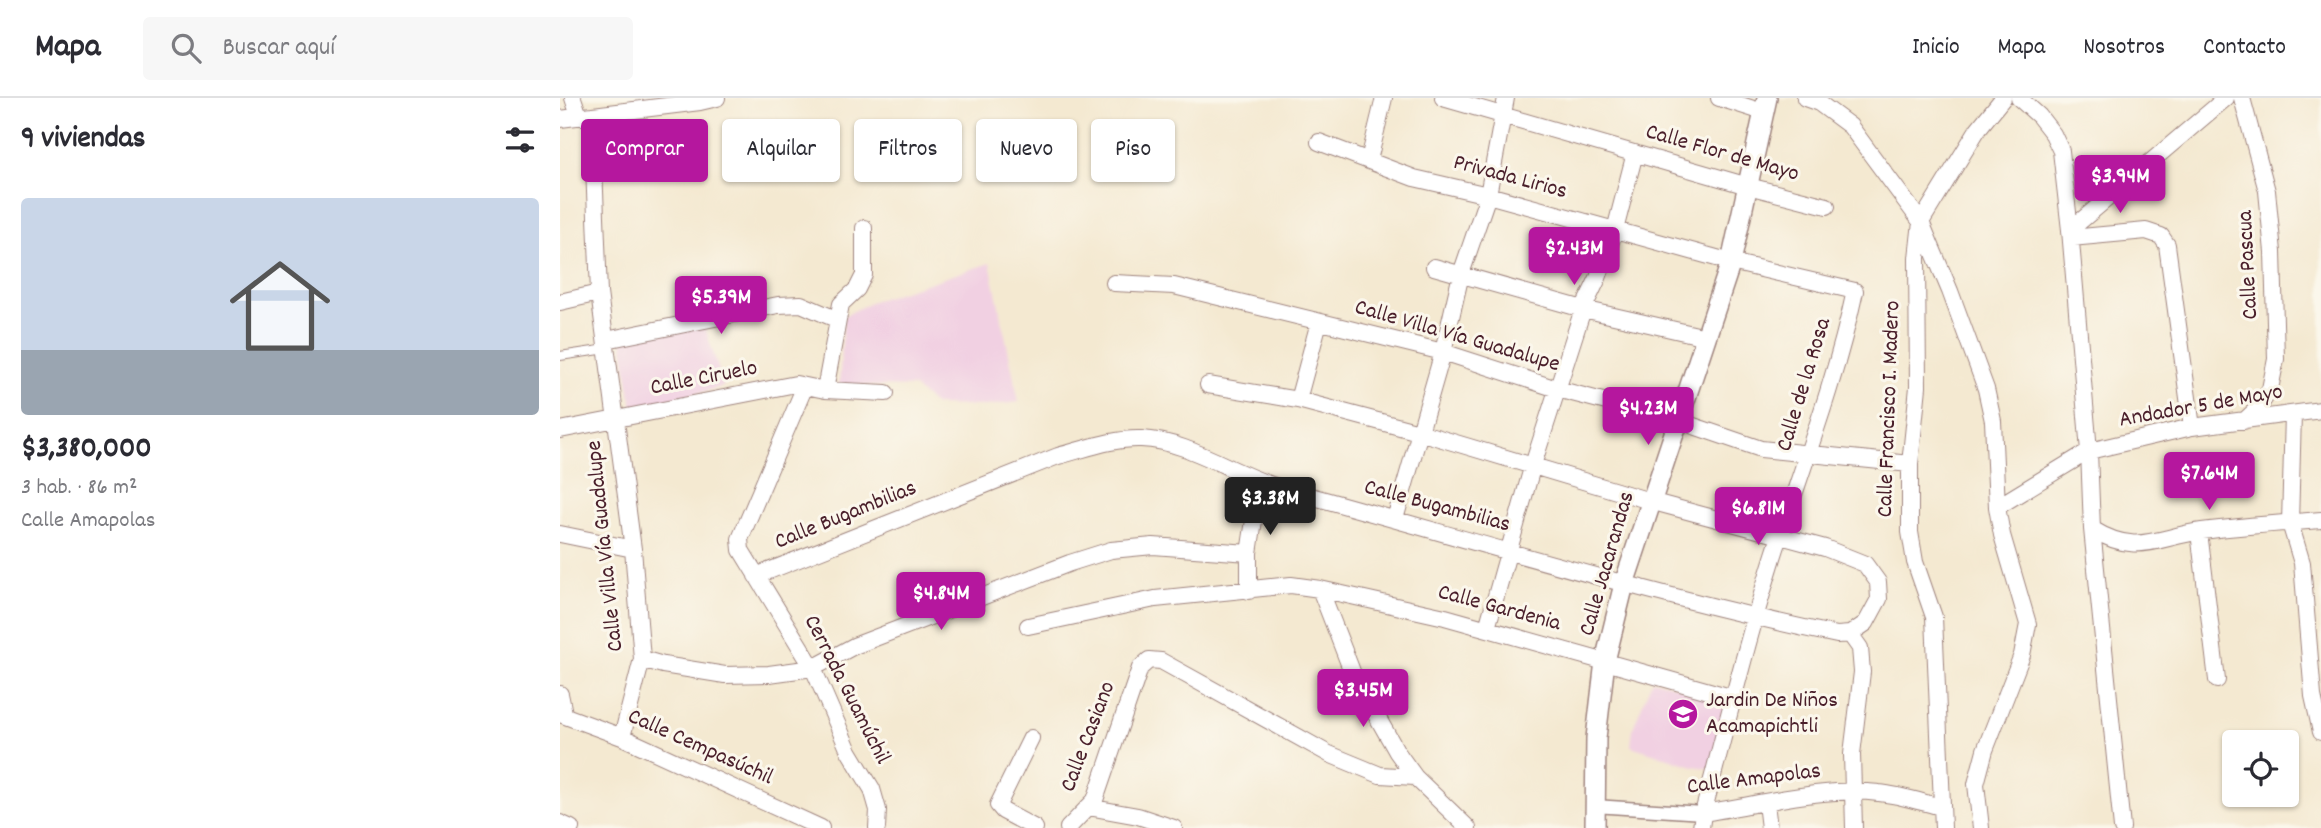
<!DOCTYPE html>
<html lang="es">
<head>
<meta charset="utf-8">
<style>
  body { margin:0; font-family:Dekko,sans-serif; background:#f7f7f7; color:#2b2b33; height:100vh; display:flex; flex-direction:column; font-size:26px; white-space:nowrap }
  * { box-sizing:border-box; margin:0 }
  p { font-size:23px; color:#7c7c81 }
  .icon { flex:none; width:38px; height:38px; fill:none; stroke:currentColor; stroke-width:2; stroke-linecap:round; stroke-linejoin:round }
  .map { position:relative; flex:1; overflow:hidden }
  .side { display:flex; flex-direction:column; background:#fff; width:560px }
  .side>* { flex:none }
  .banner { position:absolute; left:21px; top:21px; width:665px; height:63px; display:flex; gap:14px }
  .tools { position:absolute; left:1662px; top:632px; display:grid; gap:14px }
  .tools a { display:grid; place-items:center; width:77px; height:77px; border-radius:7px; background:#fff; box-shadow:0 2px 5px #0004; font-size:35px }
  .price { position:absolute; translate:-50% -60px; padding:0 16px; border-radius:7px; background:#b5179e; color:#fff; font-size:23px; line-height:46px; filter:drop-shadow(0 2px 4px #0008) }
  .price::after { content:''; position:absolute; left:50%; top:42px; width:21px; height:16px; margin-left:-10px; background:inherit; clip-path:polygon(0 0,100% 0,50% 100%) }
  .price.selected { background:#222; color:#fff }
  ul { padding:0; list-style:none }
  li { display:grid; align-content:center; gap:14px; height:371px; padding:0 21px }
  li+li { border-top:2px solid #e1e1e2 }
  li span { display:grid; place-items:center; height:217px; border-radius:7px; color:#555 }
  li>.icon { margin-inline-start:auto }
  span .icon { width:126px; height:126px; fill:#fffc; stroke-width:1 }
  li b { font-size:30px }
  h2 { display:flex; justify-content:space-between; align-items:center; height:84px; padding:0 21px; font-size:30px }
  .pill { padding:0 24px; border-radius:7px; background:#fff; box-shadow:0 2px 5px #0004; font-size:24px; line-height:63px }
  .pill.selected { background:#b5179e; color:#fff }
  header { display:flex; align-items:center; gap:42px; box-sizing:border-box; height:98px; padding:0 35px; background:#fff; border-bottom:2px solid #e1e1e2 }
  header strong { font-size:33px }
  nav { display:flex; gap:38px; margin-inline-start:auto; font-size:24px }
  .search { width:490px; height:63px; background:#f7f7f7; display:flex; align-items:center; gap:18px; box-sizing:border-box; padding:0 24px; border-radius:7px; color:#7c7c81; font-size:26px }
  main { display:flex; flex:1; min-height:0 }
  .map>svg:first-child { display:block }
  .built { fill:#f1d0e2 }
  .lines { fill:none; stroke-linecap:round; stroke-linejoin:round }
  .service-casing { stroke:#9f847e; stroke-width:10 }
  .pedestrian-casing { stroke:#9f847e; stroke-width:15 }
  .minor-casing { stroke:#9f847e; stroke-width:18 }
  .tertiary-casing { stroke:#9f847e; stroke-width:22 }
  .service { stroke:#fff; stroke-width:8 }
  .pedestrian { stroke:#fff; stroke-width:12 }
  .minor { stroke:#fff; stroke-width:16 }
  .tertiary { stroke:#fff; stroke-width:19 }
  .labels { text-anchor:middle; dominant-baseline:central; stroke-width:6; stroke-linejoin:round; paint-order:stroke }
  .street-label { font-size:23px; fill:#4a1f2b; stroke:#fbf7ec }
  .poi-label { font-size:23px; fill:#4a1f2b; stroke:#fbf7ec; text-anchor:start }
</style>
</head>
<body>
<header>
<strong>Mapa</strong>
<div class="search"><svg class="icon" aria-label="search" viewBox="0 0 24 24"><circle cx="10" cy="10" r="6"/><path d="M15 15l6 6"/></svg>Buscar aquí</div>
<nav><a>Inicio</a><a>Mapa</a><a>Nosotros</a><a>Contacto</a></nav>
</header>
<main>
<section class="side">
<h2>9 viviendas<svg class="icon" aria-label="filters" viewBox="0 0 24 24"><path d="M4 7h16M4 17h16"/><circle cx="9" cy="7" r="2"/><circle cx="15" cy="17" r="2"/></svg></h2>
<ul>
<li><span style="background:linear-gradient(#c9d6e8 70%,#9aa5b1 0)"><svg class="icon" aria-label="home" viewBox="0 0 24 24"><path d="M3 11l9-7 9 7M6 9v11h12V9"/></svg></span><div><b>$3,380,000</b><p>3 hab. · 86 m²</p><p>Calle Amapolas</p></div></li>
</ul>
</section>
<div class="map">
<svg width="1761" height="730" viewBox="0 0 1761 730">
  <rect width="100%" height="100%" fill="#fbf7ec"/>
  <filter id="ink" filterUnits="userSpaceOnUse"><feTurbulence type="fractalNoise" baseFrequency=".0143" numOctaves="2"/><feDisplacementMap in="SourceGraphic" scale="14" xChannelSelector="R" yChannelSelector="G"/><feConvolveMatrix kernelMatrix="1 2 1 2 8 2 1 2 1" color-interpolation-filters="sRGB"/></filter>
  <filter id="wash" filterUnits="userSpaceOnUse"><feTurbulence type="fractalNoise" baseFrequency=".00686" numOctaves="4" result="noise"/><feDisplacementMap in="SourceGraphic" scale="28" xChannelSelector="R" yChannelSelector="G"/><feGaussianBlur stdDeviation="1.57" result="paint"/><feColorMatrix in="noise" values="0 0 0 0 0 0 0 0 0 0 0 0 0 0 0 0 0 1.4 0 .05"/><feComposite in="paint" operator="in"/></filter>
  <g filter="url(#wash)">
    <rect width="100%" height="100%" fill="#f4e9d1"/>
    <!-- built -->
    <path class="built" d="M430 165 459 304 426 308 375 307 353 289 279 287 284 218 313 203Z
      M144 226 164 288 73 313 62 241Z
      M1092 582 1171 602 1153 671 1133 668 1071 648 1073 630Z"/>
  </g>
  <g filter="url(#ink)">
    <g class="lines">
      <!-- service casing -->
      <g class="service-casing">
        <path id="service" d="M0 258 47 251"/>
      </g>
      <!-- pedestrian casing -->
      <g class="pedestrian-casing">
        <path id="pedestrian" d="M1034 708 1143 715"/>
      </g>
      <!-- minor casing -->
      <g class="minor-casing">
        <path id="minor" d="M13 0 19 18
          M883 0 1188 88 1267 108
          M1159 0 1203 14
          M1245 0 1259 5 1290 28 1361 124 1390 193 1426 291 1433 323 1437 409 1442 437 1468 526 1462 557 1425 652 1416 686 1421 730
          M1459 0 1479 18 1493 36 1501 53 1510 132 1529 353 1532 431 1562 730
          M1682 0 1707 93 1713 154 1716 261 1710 291 1699 309 1684 323
          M32 17 39 195 73 451 82 561 62 639
          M0 21 140 4 157 0
          M759 44 854 80 928 97 1171 164 1295 193C1277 277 1247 357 1220 438 1190 529 1168 623 1143 715L1141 730
          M809 62 824 0
          M1510 132 1666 0
          M1511 140 1586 133 1601 138 1607 147 1632 329
          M874 169 1023 211 1146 239
          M554 185 614 188 883 254 997 291 1119 323 1201 351 1350 366
          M0 204 39 195
          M46 242 218 207 241 206 278 222
          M245 288 180 441 181 452 253 570 289 653 312 691 318 712 317 730
          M265 292 281 206 297 191 304 177V130
          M738 302 759 224
          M1733 316 1730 425 1742 465 1753 598 1761 634
          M0 332 236 286 265 292 326 295
          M1437 409 1529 353 1632 329 1761 312
          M835 421 883 254 901 176 928 97 946 0
          M1532 431C1577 459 1597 439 1642 433 1681 428 1721 425 1761 422
          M1639 434 1657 582
          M0 436 73 451
          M196 478 498 358C525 351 554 340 581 341 630 343 674 377 721 390 906 440 1090 498 1277 537L1290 536 1306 525 1319 501 1318 484 1305 466 1265 450 1090 403 859 334 738 302 648 287
          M760 491 793 576 837 654 855 679 908 730
          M689 493V455L700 383
          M468 528 595 501 731 487 760 491 885 519 1174 600
          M927 530 972 370 1023 211 1038 180 1055 132 1075 55
          M1290 536 1300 550 1302 574 1292 656 1294 730
          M82 561 103 567 165 577 209 576 253 570 294 548 510 465 551 452 593 448 689 455
          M0 596 4 615
          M0 616 62 639 261 730
          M471 640 438 707 443 713 475 730
          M1206 705 1209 730
          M528 709 578 718 614 730
          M1143 715C1198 707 1263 688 1319 695 1340 697 1361 704 1381 709
          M0 725 11 730
          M508 730 535 702 580 570 589 562 601 563 769 656 820 677 855 679
          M1383 730 1374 519 1355 464 1350 434V366L1358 289 1357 160 1361 124 1418 31 1443 0"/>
      </g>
      <!-- tertiary casing -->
      <g class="tertiary-casing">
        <path id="tertiary" d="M1035 730 1036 640 1045 563 1064 486 1171 164 1207 0"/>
      </g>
      <!-- service -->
      <use href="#service" class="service"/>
      <!-- pedestrian -->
      <use href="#pedestrian" class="pedestrian"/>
      <!-- minor -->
      <use href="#minor" class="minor"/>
      <!-- tertiary -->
      <use href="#tertiary" class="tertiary"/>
    </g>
  </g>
  <!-- icons -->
  <defs>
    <g id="school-disc" transform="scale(1.575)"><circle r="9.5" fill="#b5179e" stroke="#fbf7ec"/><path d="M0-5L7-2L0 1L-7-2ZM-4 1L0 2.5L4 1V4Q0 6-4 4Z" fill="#fff"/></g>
  </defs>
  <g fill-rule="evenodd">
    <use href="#school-disc" x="1123" y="616"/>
  </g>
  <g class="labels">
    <!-- street labels -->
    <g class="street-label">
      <text transform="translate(1162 56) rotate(16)">Calle Flor de Mayo</text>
      <text transform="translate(950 80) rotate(15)">Privada Lirios</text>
      <text transform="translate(1689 167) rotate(-93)">Calle Pascua</text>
      <text transform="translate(897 239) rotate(16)">Calle Villa Vía Guadalupe</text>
      <text transform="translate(144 281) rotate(-11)">Calle Ciruelo</text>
      <text transform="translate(1245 287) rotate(-73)">Calle de la Rosa</text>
      <text transform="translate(1641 309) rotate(-10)">Andador 5 de Mayo</text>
      <text transform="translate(1330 311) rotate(-88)">Calle Francisco I. Madero</text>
      <text transform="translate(877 409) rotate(15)">Calle Bugambilias</text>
      <text transform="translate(286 418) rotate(-22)">Calle Bugambilias</text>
      <text transform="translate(46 448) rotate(-96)">Calle Villa Vía Guadalupe</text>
      <text transform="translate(1048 466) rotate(-74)">Calle Jacarandas</text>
      <text transform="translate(939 511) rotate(15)">Calle Gardenia</text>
      <text transform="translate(286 592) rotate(63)">Cerrada Guamúchil</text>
      <text transform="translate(529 639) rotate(-69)">Calle Casiano</text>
      <text transform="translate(140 650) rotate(24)">Calle Cempasúchil</text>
      <text transform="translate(1194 682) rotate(-7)">Calle Amapolas</text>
    </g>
    <!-- poi labels -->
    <g class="poi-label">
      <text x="1146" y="603">Jardin De Niños<tspan x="1146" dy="26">Acamapichtli</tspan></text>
    </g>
  </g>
</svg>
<div class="tools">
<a><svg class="icon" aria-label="locate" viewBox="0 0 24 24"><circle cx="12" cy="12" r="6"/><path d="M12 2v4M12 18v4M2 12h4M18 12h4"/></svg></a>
</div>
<b class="price" style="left:1560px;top:117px">$3.94M</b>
<b class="price" style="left:1014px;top:189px">$2.43M</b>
<b class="price" style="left:161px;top:238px">$5.39M</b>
<b class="price" style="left:1088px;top:349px">$4.23M</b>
<b class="price" style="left:1649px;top:414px">$7.64M</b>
<b class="price selected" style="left:710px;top:439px">$3.38M</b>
<b class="price" style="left:1198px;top:449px">$6.81M</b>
<b class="price" style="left:381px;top:534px">$4.84M</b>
<b class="price" style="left:803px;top:631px">$3.45M</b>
<div class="banner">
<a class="pill selected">Comprar</a>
<a class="pill">Alquilar</a>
<a class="pill">Filtros</a>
<a class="pill">Nuevo</a>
<a class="pill">Piso</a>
</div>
</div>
</main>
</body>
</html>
